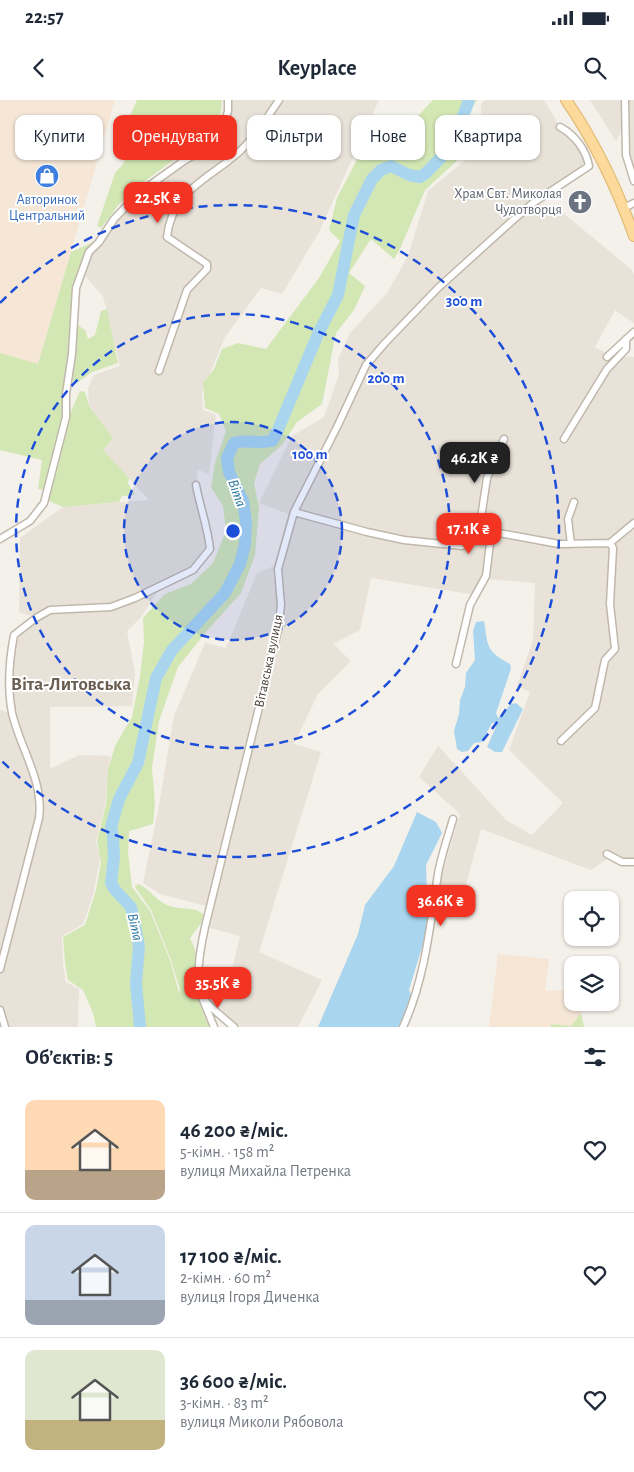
<!DOCTYPE html>
<html lang="uk">
<head>
<meta charset="utf-8">
<style>
  body { margin:0; font-family:"Alegreya Sans",sans-serif; background:#f6f6f7; color:#1f2937; height:100vh; display:flex; flex-direction:column; font-size:19px; white-space:nowrap }
  * { box-sizing:border-box; margin:0 }
  p { font-size:16px; color:#747a83 }
  .icon { flex:none; width:28px; height:28px; fill:none; stroke:currentColor; stroke-width:2; stroke-linecap:round; stroke-linejoin:round }
  .map { position:relative; height:927px; overflow:hidden }
  .details { display:flex; flex-direction:column; background:#fff; flex:1 }
  .details>* { flex:none }
  .hud { position:absolute; left:15px; top:15px; width:605px; height:45px; display:flex; gap:10px }
  .fabs { position:absolute; left:564px; top:791px; display:grid; gap:10px }
  .fabs a { display:grid; place-items:center; width:55px; height:55px; border-radius:10px; background:#fff; box-shadow:0 1px 4px #0004; font-size:25px }
  .price { position:absolute; translate:-50% -42px; padding:0 11px; border-radius:10px; background:#f33422; color:#fff; font-size:16px; line-height:32px; filter:drop-shadow(0 1px 2px #0008) }
  .price::after { content:''; position:absolute; left:50%; top:30px; width:15px; height:11px; margin-left:-8px; background:inherit; clip-path:polygon(0 0,100% 0,50% 100%) }
  .price.selected { background:#222; color:#fff }
  ul { padding:0; list-style:none }
  li { display:flex; align-items:center; gap:15px; height:125px; padding:0 25px }
  li+li { border-top:1px solid #e0e1e3 }
  li span { display:grid; place-items:center; flex:none; width:140px; height:100px; border-radius:10px; color:#555 }
  li>.icon { margin-inline-start:auto }
  span .icon { width:60px; height:60px; fill:#fffc; stroke-width:1 }
  li b { font-size:21px }
  h2 { display:flex; justify-content:space-between; align-items:center; height:60px; padding:0 25px; font-size:21px }
  .tag { padding:0 18px; border-radius:10px; background:#fff; box-shadow:0 1px 4px #0004; font-size:18px; line-height:45px }
  .tag.selected { background:#f33422; color:#fff }
  .status { display:flex; justify-content:space-between; align-items:center; height:35px; padding:0 25px; background:#fff; direction:ltr }
  .status svg { height:14px; fill:currentColor }
  header { display:flex; justify-content:space-between; align-items:center; height:65px; padding:0 25px; background:#fff; font-size:22px; font-weight:700 }
  .map>svg:first-child { display:block }
  .residential { fill:#e8e2d8 }
  .commercial { fill:#f5e6d6 }
  .green { fill:#d3e7b4 }
  .water { fill:#a9d6ee }
  .lines { fill:none; stroke-linecap:round; stroke-linejoin:round }
  .river { stroke:#a9d6ee; stroke-width:12 }
  .street-casing { stroke:#c0b8ac; stroke-width:9 }
  .primary-casing { stroke:#e0b66c; stroke-width:12 }
  .street { stroke:#fff; stroke-width:6 }
  .primary { stroke:#fbda9c; stroke-width:10 }
  .ring { fill:none; stroke:#1d4ed8; stroke-width:2.5; stroke-dasharray:9 6 }
  .labels { text-anchor:middle; dominant-baseline:central; stroke-width:4; stroke-linejoin:round; paint-order:stroke }
  .worship-label { font-size:14px; fill:#5b616d; stroke:#fff; text-anchor:end }
  .shop-label { font-size:14px; fill:#366cbe; stroke:#fff }
  .street-label { font-size:14px; fill:#484138; stroke:#fff }
  .water-label { font-size:15px; font-style:italic; fill:#3079a1; stroke:#fff }
  .district-label { font-size:19px; font-weight:bold; fill:#6b5e50; stroke:#fff }
  .centre { fill:#1d4ed8; stroke:#fff; stroke-width:2.5 }
  .ring-label { font-size:15px; text-anchor:middle; font-weight:bold; fill:#1d4ed8; stroke:#fff; stroke-width:4; stroke-linejoin:round; paint-order:stroke }
</style>
</head>
<body>
<div class="status"><b>22:57</b><svg viewBox="0 0 49 12"><path d="M0 12V9h3v3zM5 12V6h3v6zM10 12V3h3v9zM15 12V0h3v12zM26 1h20v11H26zM47 4h2v5h-2z"/></svg></div>
<header><svg class="icon" aria-label="back" viewBox="0 0 24 24"><path d="M15 5l-7 7 7 7"/></svg>Keyplace<svg class="icon" aria-label="search" viewBox="0 0 24 24"><circle cx="10" cy="10" r="6"/><path d="M15 15l6 6"/></svg></header>
<div class="map">
<svg width="634" height="927" viewBox="0 0 634 927">
  <rect width="100%" height="100%" fill="#f4f0ea"/>
  <!-- residential -->
  <path class="residential" d="M228 0H379L319 132 282 194 261 188 225 237 202 293 203 310 216 315 209 374 198 370 196 385 210 449 193 470 161 486 141 517 127 531 135 573 132 606 50 607V669L79 655 110 656 105 705 96 741 100 759 93 795 83 824 62 836 63 865 66 882 79 889 78 927H0V610L12 614 8 588 14 535 35 517 19 512 20 438 63 407 149 400 103 350 113 338 89 306 88 288 94 275 120 266 103 196 83 174 89 152 139 93 207 48 224 25Z
    M485 0H544L560 27 571 33 589 66 533 103 547 105 563 113 632 170 634 176V223L615 210 595 247 612 256 634 257V762L607 759 591 770 481 729 464 792 436 794 460 714 419 677 438 646 506 720 532 735 563 703 509 650 530 592 517 586 533 540 535 483 487 479 476 495 371 478 360 530 333 544 351 561 318 594 294 644 321 652 259 852 322 880 298 927H234L222 910 240 836 205 827 210 807 160 794 143 783 158 711 174 616 205 543 226 548 257 473 274 466 288 414 259 403 292 336 324 317 339 275 338 259 350 233 387 193 408 156 428 91 493 37 482 22 481 4Z
    M590 0H634V81L626 55 624 27 616 41Z"/>
  <!-- commercial -->
  <path class="commercial" d="M0 0H115L38 265 0 253Z
    M498 854 549 859 545 891 564 890 572 881V902L585 903V907L571 926 552 924 551 927H489Z"/>
  <!-- green -->
  <path class="green" d="M137 0H222L221 12 217 22 185 55 175 59 145 81 120 103 101 128 97 126 115 73C134 54 121 56 124 38 125 25 132 12 137 0Z
    M433 0H477C472 5 466 26 461 34L471 42 460 58 425 90 400 149 394 159 371 139 349 173 365 186 354 210 336 233 322 304 297 322 282 345 260 364 254 383 259 408 255 455 241 493 206 532 178 567 159 621 152 668 155 704 153 724 129 731 128 752 132 787 150 811 170 860 179 893 180 890 171 860 151 810 135 787 138 784C152 790 155 801 170 806 181 810 195 806 204 815 201 827 195 829 190 839 201 854 193 872 196 889 198 903 204 915 209 927H96L93 913 83 890 68 880 65 863 63 837 85 825 96 790 101 763 97 741 106 704 108 669 115 646 132 617 140 576 144 542 143 518 165 494 191 484 213 463 226 431 223 406 211 387 215 363 226 331 219 314 205 308 203 283 214 269 222 249 238 243 266 249 319 178 340 141 329 130 337 98 363 48 384 32 415 19Z
    M96 141 83 157 73 185 70 253 64 280 63 316 45 390 38 389 42 360 0 350V253L38 264 71 152Z
    M107 209 118 263 92 272 77 283 71 279 76 224 85 230 88 239 95 235 101 211Z
    M80 291 85 292 89 306 113 338 103 350 129 378 128 383 135 395 122 396 119 402 63 407 49 401 69 316Z
    M581 913 584 927H551V924L571 926Z"/>
  <!-- water -->
  <path class="water" d="M484 521C488 547 486 551 510 564L511 569 496 613 498 618 511 604 516 603 523 609 502 652H495L487 647 496 627V623H492L482 642 474 643 468 651 462 652 457 649 454 631 459 614 460 600 465 587 466 573 475 560 473 531 476 522Z
    M417 712 436 722 442 733 426 765 428 827 409 890 413 899 399 927H318L358 834 365 805 394 766Z"/>
  <g class="lines">
    <!-- river -->
    <path class="river" d="M140 927 136 884 139 846 131 807 115 790 111 783 114 757 113 736 111 727 119 699 138 663 156 578 172 550 225 493 240 464 245 444 246 422 243 401 229 372 227 358 234 343C247 339 258 344 272 341L277 332 318 234 338 195 354 115 372 79 381 70 391 66 409 75 420 77 426 73 452 46 469 0"/>
    <!-- street casing -->
    <g class="street-casing">
      <path id="street" d="M625 0 626 55 634 81
        M624 108 634 103
        M607 257 634 232
        M159 271 187 190 207 169V164L167 137C172 90 208 80 239 52 255 37 267 18 279 0
        M564 339 607 269 626 249V239
        M294 412 367 432 404 440 462 446 478 438 499 433 559 444 610 443 634 423
        M478 438 487 378 504 339
        M0 439 30 421 44 403 66 317V294L72 254 76 188 89 152 99 142 114 119 139 93 185 60 207 48 224 25 228 11V0
        M571 444 568 419 574 402
        M456 564 470 505 486 476 491 435
        M561 641 595 608 605 560 615 549 610 504 613 448 610 443
        M607 754 622 762H634
        M0 869 39 718C44 681 20 648 12 613 7 587 9 561 14 535L36 518 50 510 111 507 135 498 193 470 210 449C208 428 200 407 196 385
        M203 900 214 927
        M0 910 5 927
        M234 927C227 921 206 904 202 897 194 880 201 845 205 827L278 530 281 505 278 469 294 412 338 325 366 265 385 243 438 188 512 121 533 103 589 66C586 50 575 35 560 27
        M403 927C425 879 430 826 438 774 441 756 448 737 453 719"/>
    </g>
    <!-- primary casing -->
    <g class="primary-casing">
      <path id="primary" d="M566 0C595 42 617 88 634 136"/>
    </g>
    <!-- street -->
    <use href="#street" class="street"/>
    <!-- primary -->
    <use href="#primary" class="primary"/>
  </g>
  <!-- distance rings -->
  <circle cx="233" cy="431" r="109" fill="#1d4ed8" fill-opacity=".12"/>
  <g class="ring">
    <circle cx="233" cy="431" r="109"/>
    <circle cx="233" cy="431" r="217"/>
    <path d="M0 203A326 326 0 1 1 0 659"/>
  </g>
  <!-- icons -->
  <defs>
    <g id="shop-disc" transform="scale(1.25)"><circle r="9.5" fill="#3f7fe0" stroke="#fff"/><path d="M-5-2.5h2.3a2.7 3.5 0 0 1 5.4 0H5L5.5 6h-11ZM-1.5-2.5h3a1.5 2.3 0 0 0-3 0Z" fill="#fff"/></g>
    <g id="church-disc" transform="scale(1.25)"><circle r="9.5" fill="#6b7280" stroke="#fff"/><path d="M-1.2-6h2.4v3.5h3.3v2.4h-3.3V6h-2.4V-.1h-3.3v-2.4h3.3Z" fill="#fff"/></g>
  </defs>
  <g fill-rule="evenodd">
    <use href="#shop-disc" x="47" y="76"/>
    <use href="#church-disc" x="580" y="102"/>
  </g>
  <g class="labels">
    <!-- worship labels -->
    <g class="worship-label">
      <text x="562" y="94">Храм Свт. Миколая<tspan x="562" dy="16">Чудотворця</tspan></text>
    </g>
    <!-- shop labels -->
    <g class="shop-label">
      <text x="47" y="100">Авторинок<tspan x="47" dy="16">Центральний</tspan></text>
    </g>
    <!-- street labels -->
    <g class="street-label">
      <text transform="translate(269 561) rotate(-78)">Вітавська вулиця</text>
    </g>
    <!-- water labels -->
    <g class="water-label">
      <text transform="translate(237 393) rotate(70)">Віта</text>
      <text transform="translate(135 827) rotate(77)">Віта</text>
    </g>
    <!-- district labels -->
    <g class="district-label">
      <text x="71" y="584">Віта-Литовська</text>
    </g>
  </g>
  <circle cx="233" cy="431" r="8" class="centre"/>
  <g class="ring-label">
    <text x="464" y="206">300 m</text>
    <text x="386" y="283">200 m</text>
    <text x="310" y="359">100 m</text>
  </g>
</svg>
<div class="fabs">
<a><svg class="icon" aria-label="locate" viewBox="0 0 24 24"><circle cx="12" cy="12" r="6"/><path d="M12 2v4M12 18v4M2 12h4M18 12h4"/></svg></a>
<a><svg class="icon" aria-label="layers" viewBox="0 0 24 24"><path d="M12 4l9 5-9 5-9-5zM3 14l9 5 9-5"/></svg></a>
</div>
<b class="price" style="left:158px;top:124px">22.5K ₴</b>
<b class="price selected" style="left:475px;top:384px">46.2K ₴</b>
<b class="price" style="left:469px;top:455px">17.1K ₴</b>
<b class="price" style="left:441px;top:827px">36.6K ₴</b>
<b class="price" style="left:218px;top:909px">35.5K ₴</b>
<div class="hud">
<a class="tag">Купити</a>
<a class="tag selected">Орендувати</a>
<a class="tag">Фільтри</a>
<a class="tag">Нове</a>
<a class="tag">Квартира</a>
</div>
</div>
<section class="details">
<h2>Об’єктів: 5<svg class="icon" aria-label="filters" viewBox="0 0 24 24"><path d="M4 7h16M4 17h16"/><circle cx="9" cy="7" r="2"/><circle cx="15" cy="17" r="2"/></svg></h2>
<ul>
<li><span style="background:linear-gradient(#ffd9b3 70%,#b9a48a 0)"><svg class="icon" aria-label="home" viewBox="0 0 24 24"><path d="M3 11l9-7 9 7M6 9v11h12V9"/></svg></span><div><b>46 200 ₴/міс.</b><p>5-кімн. · 158 m²</p><p>вулиця Михайла Петренка</p></div><svg class="icon" aria-label="heart" viewBox="0 0 24 24"><path d="M12 20l-8-8c-3-5 5-10 8-4 3-6 11-1 8 4z"/></svg></li>
<li><span style="background:linear-gradient(#c9d6e8 75%,#9aa5b1 0)"><svg class="icon" aria-label="home" viewBox="0 0 24 24"><path d="M3 11l9-7 9 7M6 9v11h12V9"/></svg></span><div><b>17 100 ₴/міс.</b><p>2-кімн. · 60 m²</p><p>вулиця Ігоря Диченка</p></div><svg class="icon" aria-label="heart" viewBox="0 0 24 24"><path d="M12 20l-8-8c-3-5 5-10 8-4 3-6 11-1 8 4z"/></svg></li>
<li><span style="background:linear-gradient(#dfe7d0 70%,#c2b280 0)"><svg class="icon" aria-label="home" viewBox="0 0 24 24"><path d="M3 11l9-7 9 7M6 9v11h12V9"/></svg></span><div><b>36 600 ₴/міс.</b><p>3-кімн. · 83 m²</p><p>вулиця Миколи Рябовола</p></div><svg class="icon" aria-label="heart" viewBox="0 0 24 24"><path d="M12 20l-8-8c-3-5 5-10 8-4 3-6 11-1 8 4z"/></svg></li>
</ul>
</section>
</body>
</html>
